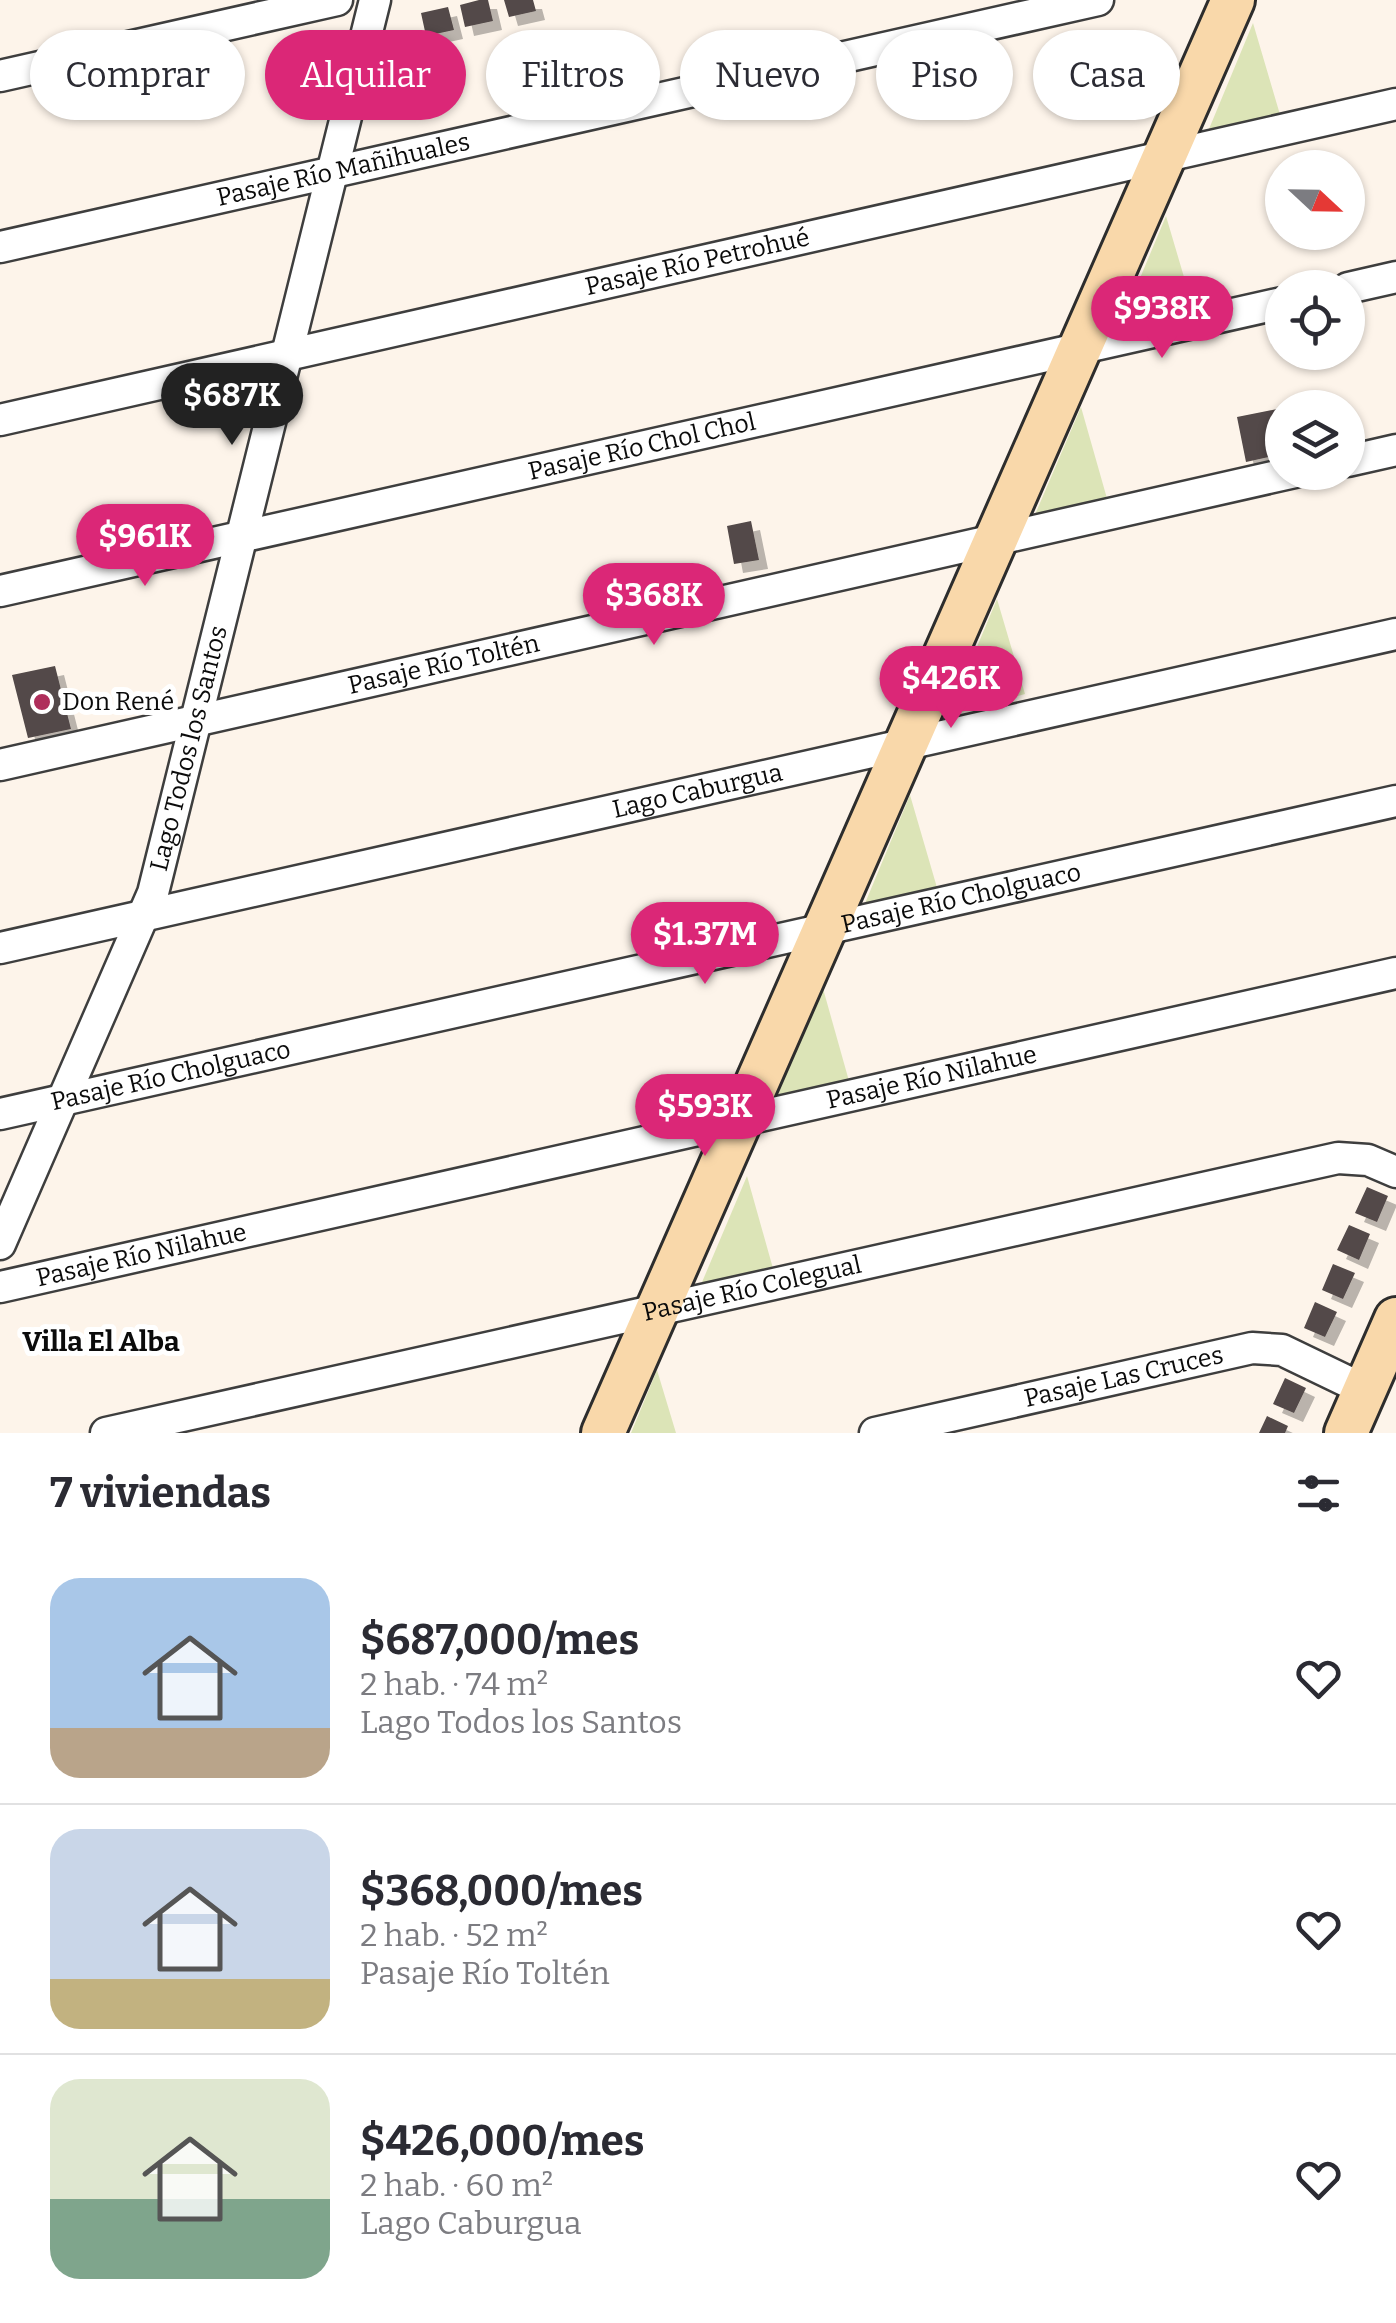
<!DOCTYPE html>
<html lang="es">
<head>
<meta charset="utf-8">
<style>
  body { margin:0; font-family:Bitter,serif; background:#f7f7f7; color:#2b2b33; height:100vh; display:flex; flex-direction:column; font-size:38px; white-space:nowrap }
  * { box-sizing:border-box; margin:0 }
  p { font-size:32px; color:#7c7c81 }
  .icon { flex:none; width:55px; height:55px; fill:none; stroke:currentColor; stroke-width:2; stroke-linecap:round; stroke-linejoin:round }
  .map { position:relative; height:1433px; overflow:hidden }
  .panel { display:flex; flex-direction:column; background:#fff; flex:1 }
  .panel>* { flex:none }
  .banner { position:absolute; left:30px; top:30px; width:1338px; height:90px; display:flex; gap:20px }
  .needle { width:65px; rotate:112deg }
  .controls { position:absolute; left:1265px; top:150px; display:grid; gap:20px }
  .controls a { display:grid; place-items:center; width:100px; height:100px; border-radius:50%; background:#fff; box-shadow:0 2px 8px #0004; font-size:50px }
  .price { position:absolute; translate:-50% -85px; padding:0 22px; border-radius:35px; background:#db2777; color:#fff; font-size:32px; line-height:65px; filter:drop-shadow(0 2px 5px #0008) }
  .price::after { content:''; position:absolute; left:50%; top:60px; width:30px; height:22px; margin-left:-15px; background:inherit; clip-path:polygon(0 0,100% 0,50% 100%) }
  .price.on { background:#222; color:#fff }
  ul { padding:0; list-style:none }
  li { display:flex; align-items:center; gap:30px; height:250px; padding:0 50px }
  li+li { border-top:2px solid #e1e1e2 }
  li span { display:grid; place-items:center; flex:none; width:280px; height:200px; border-radius:30px; color:#555 }
  li>.icon { margin-inline-start:auto }
  span .icon { width:120px; height:120px; fill:#fffc; stroke-width:1 }
  li b { font-size:42px }
  h2 { display:flex; justify-content:space-between; align-items:center; height:120px; padding:0 50px; font-size:42px }
  .chip { padding:0 35px; border-radius:45px; background:#fff; box-shadow:0 2px 8px #0004; font-size:35px; line-height:90px }
  .chip.on { background:#db2777; color:#fff }
  .map>svg:first-child { display:block }
  .green { fill:#dce4b7 }
  .building { fill:#524948; filter:url(#shadow) }
  .lines { fill:none; stroke-linecap:round; stroke-linejoin:round }
  .street-casing { stroke:#3e3e3e; stroke-width:35 }
  .secondary-casing { stroke:#2d2d2d; stroke-width:48 }
  .street { stroke:#fff; stroke-width:30 }
  .secondary { stroke:#f9d8aa; stroke-width:42 }
  .poi-dot { fill:#af2e5b; stroke:#fff; stroke-width:4 }
  .labels { text-anchor:middle; dominant-baseline:central; stroke-width:10; stroke-linejoin:round; paint-order:stroke }
  .street-label { font-size:25px; fill:#0b0b0b; stroke:#fff }
  .poi-label { font-size:25px; fill:#0b0b0b; stroke:#fff; text-anchor:start }
  .neighbourhood-label { font-size:28px; font-weight:bold; fill:#0b0b0b; stroke:#fff }
</style>
</head>
<body>
<div class="map">
<svg width="1396" height="1433" viewBox="0 0 1396 1433">
  <defs>
    <filter id="shadow"><feDropShadow dx="9" dy="9" stdDeviation="0" flood-color="#0004"/></filter>
  </defs>
  <rect width="100%" height="100%" fill="#fdf4ea"/>
  <!-- green -->
  <path class="green" d="M1253 23 1281 118 1204 141Z
    M1166 216 1194 311 1117 333Z
    M1081 407 1108 502 1031 524Z
    M997 599 1025 694 948 716Z
    M910 795 938 891 861 913Z
    M822 985 849 1081 773 1103Z
    M747 1176 774 1272 697 1294Z
    M657 1370 676 1433H631Z"/>
  <!-- building -->
  <path class="building" d="M479 0H488L493 21 465 27 460 5Z
    M504 0H533L536 11 509 17Z
    M448 7 454 30 426 36 421 13Z
    M1282 408V454L1246 462 1237 417Z
    M751 521 759 560 734 564 727 526Z
    M55 666 71 729 28 738 12 675Z
    M1367 1187 1388 1196 1377 1222 1355 1213Z
    M1349 1225 1370 1234 1359 1260 1337 1250Z
    M1333 1264 1355 1273 1343 1299 1322 1290Z
    M1315 1302 1337 1312 1325 1337 1304 1328Z
    M1285 1378 1306 1388 1294 1413 1273 1404Z
    M1267 1416 1288 1426 1285 1433H1259Z"/>
  <g class="lines">
    <!-- street casing -->
    <g class="street-casing">
      <g id="street">
        <path d="M0 76 337 0"/>
        <path id="s1" d="M0 247 1098 0"/>
        <path d="M1348 288 1396 277"/>
        <path id="s2" d="M0 420 1396 104"/>
        <path d="M1348 461 1396 450"/>
        <path id="s3" d="M0 591 1282 303"/>
        <path id="s4" d="M0 765 1295 472"/>
        <path id="s5" d="M0 948 1396 634"/>
        <path id="s6" d="M0 1114 1396 801"/>
        <path id="s7" d="M0 1244 153 893 375 0"/>
        <path id="s8" d="M0 1287 1396 973"/>
        <path id="s9" d="M106 1433 1338 1158 1368 1160 1396 1172"/>
        <path id="s10" d="M875 1433 1252 1348 1282 1350 1365 1390"/>
      </g>
    </g>
    <!-- secondary casing -->
    <g class="secondary-casing">
      <path id="secondary" d="M603 1433 1233 0
        M1346 1433 1396 1319"/>
    </g>
    <!-- street -->
    <use href="#street" class="street"/>
    <!-- secondary -->
    <use href="#secondary" class="secondary"/>
  </g>
  <!-- markers -->
  <circle class="poi-dot" cx="42" cy="702" r="10"/>
  <g class="labels">
    <!-- street labels -->
    <g class="street-label">
      <text stroke="none"><textPath href="#s1" startOffset="352">Pasaje Río Mañihuales</textPath></text>
      <text stroke="none"><textPath href="#s2" startOffset="715">Pasaje Río Petrohué</textPath></text>
      <text stroke="none"><textPath href="#s3" startOffset="658">Pasaje Río Chol Chol</textPath></text>
      <text stroke="none"><textPath href="#s4" startOffset="455">Pasaje Río Toltén</textPath></text>
      <text stroke="none"><textPath href="#s7" startOffset="532">Lago Todos los Santos</textPath></text>
      <text stroke="none"><textPath href="#s5" startOffset="715">Lago Caburgua</textPath></text>
      <text stroke="none"><textPath href="#s6" startOffset="985">Pasaje Río Cholguaco</textPath></text>
      <text stroke="none"><textPath href="#s6" startOffset="175">Pasaje Río Cholguaco</textPath></text>
      <text stroke="none"><textPath href="#s8" startOffset="955">Pasaje Río Nilahue</textPath></text>
      <text stroke="none"><textPath href="#s8" startOffset="145">Pasaje Río Nilahue</textPath></text>
      <text stroke="none"><textPath href="#s9" startOffset="662">Pasaje Río Colegual</textPath></text>
      <text stroke="none"><textPath href="#s10" startOffset="255">Pasaje Las Cruces</textPath></text>
    </g>
    <!-- poi labels -->
    <g class="poi-label">
      <text x="62" y="702">Don René</text>
    </g>
    <!-- neighbourhood labels -->
    <g class="neighbourhood-label">
      <text x="101" y="1341">Villa El Alba</text>
    </g>
  </g>
</svg>
<div class="controls">
<a><svg class="needle" viewBox="-14 -14 28 28"><path d="M0-13l5 13h-10z" fill="#e53935"/><path d="M0 13l5-13h-10z" fill="#7c7c81"/></svg></a>
<a><svg class="icon" aria-label="locate" viewBox="0 0 24 24"><circle cx="12" cy="12" r="6"/><path d="M12 2v4M12 18v4M2 12h4M18 12h4"/></svg></a>
<a><svg class="icon" aria-label="layers" viewBox="0 0 24 24"><path d="M12 4l9 5-9 5-9-5zM3 14l9 5 9-5"/></svg></a>
</div>
<b class="price" style="left:1162px;top:361px">$938K</b>
<b class="price on" style="left:232px;top:448px">$687K</b>
<b class="price" style="left:145px;top:589px">$961K</b>
<b class="price" style="left:654px;top:648px">$368K</b>
<b class="price" style="left:951px;top:731px">$426K</b>
<b class="price" style="left:705px;top:987px">$1.37M</b>
<b class="price" style="left:705px;top:1159px">$593K</b>
<div class="banner">
<a class="chip">Comprar</a>
<a class="chip on">Alquilar</a>
<a class="chip">Filtros</a>
<a class="chip">Nuevo</a>
<a class="chip">Piso</a>
<a class="chip">Casa</a>
</div>
</div>
<section class="panel">
<h2>7 viviendas<svg class="icon" aria-label="filters" viewBox="0 0 24 24"><path d="M4 7h16M4 17h16"/><circle cx="9" cy="7" r="2"/><circle cx="15" cy="17" r="2"/></svg></h2>
<ul>
<li><span style="background:linear-gradient(#a9c7e8 75%,#b9a48a 0)"><svg class="icon" aria-label="home" viewBox="0 0 24 24"><path d="M3 11l9-7 9 7M6 9v11h12V9"/></svg></span><div><b>$687,000/mes</b><p>2 hab. · 74 m²</p><p>Lago Todos los Santos</p></div><svg class="icon" aria-label="heart" viewBox="0 0 24 24"><path d="M12 20l-8-8c-3-5 5-10 8-4 3-6 11-1 8 4z"/></svg></li>
<li><span style="background:linear-gradient(#c9d6e8 75%,#c2b280 0)"><svg class="icon" aria-label="home" viewBox="0 0 24 24"><path d="M3 11l9-7 9 7M6 9v11h12V9"/></svg></span><div><b>$368,000/mes</b><p>2 hab. · 52 m²</p><p>Pasaje Río Toltén</p></div><svg class="icon" aria-label="heart" viewBox="0 0 24 24"><path d="M12 20l-8-8c-3-5 5-10 8-4 3-6 11-1 8 4z"/></svg></li>
<li><span style="background:linear-gradient(#dfe7d0 60%,#7fa58c 0)"><svg class="icon" aria-label="home" viewBox="0 0 24 24"><path d="M3 11l9-7 9 7M6 9v11h12V9"/></svg></span><div><b>$426,000/mes</b><p>2 hab. · 60 m²</p><p>Lago Caburgua</p></div><svg class="icon" aria-label="heart" viewBox="0 0 24 24"><path d="M12 20l-8-8c-3-5 5-10 8-4 3-6 11-1 8 4z"/></svg></li>
</ul>
</section>
</body>
</html>
